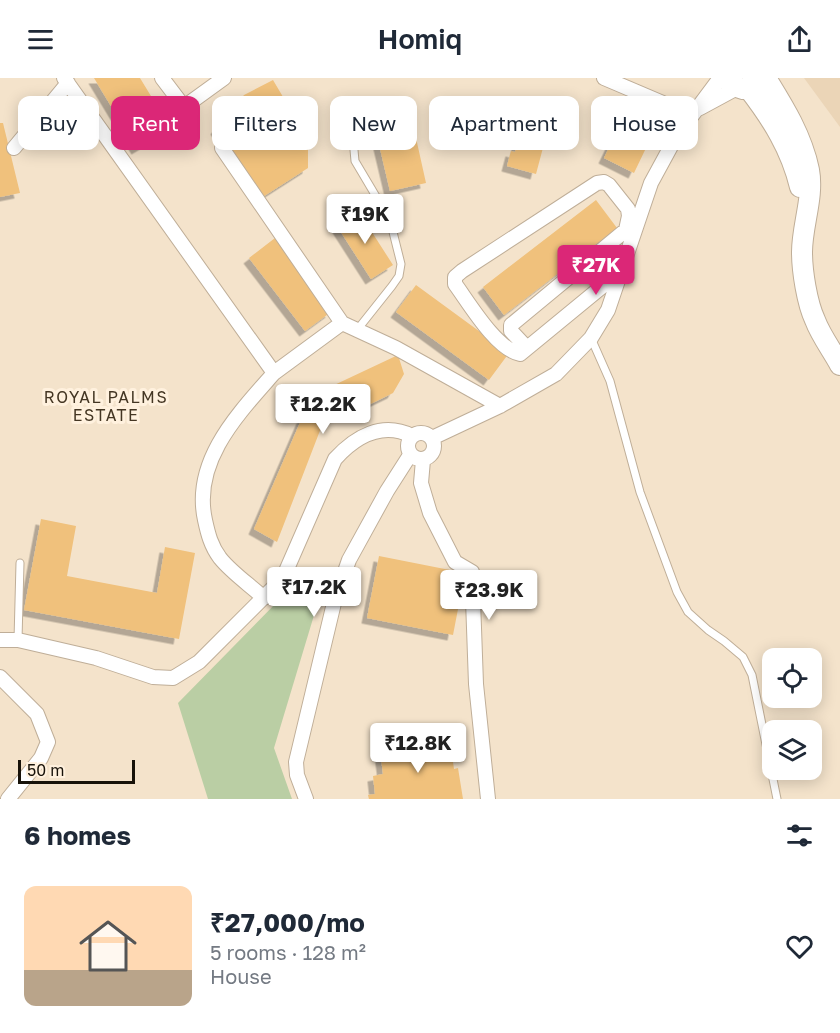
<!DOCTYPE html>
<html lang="en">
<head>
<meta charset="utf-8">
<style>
  body { margin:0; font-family:"Golos Text",sans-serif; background:#f2f2f3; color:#1f2937; height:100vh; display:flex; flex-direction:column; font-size:22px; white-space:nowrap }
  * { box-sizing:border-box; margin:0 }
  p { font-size:20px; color:#747a83 }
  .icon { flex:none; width:33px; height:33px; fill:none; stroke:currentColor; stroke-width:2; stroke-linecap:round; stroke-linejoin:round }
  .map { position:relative; height:721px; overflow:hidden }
  .side { display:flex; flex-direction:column; background:#fff; flex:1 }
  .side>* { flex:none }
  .hud { position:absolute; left:18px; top:18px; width:804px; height:54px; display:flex; gap:12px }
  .tools { position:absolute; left:762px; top:570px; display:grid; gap:12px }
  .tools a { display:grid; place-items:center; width:60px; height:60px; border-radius:12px; background:#fff; box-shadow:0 3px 15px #0003; font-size:30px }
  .scale { position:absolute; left:18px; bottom:15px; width:117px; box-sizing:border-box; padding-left:6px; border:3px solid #171209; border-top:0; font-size:16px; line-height:21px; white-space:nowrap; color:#171209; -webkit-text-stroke:4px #fff1de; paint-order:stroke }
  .price { position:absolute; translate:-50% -51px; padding:0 14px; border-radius:6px; background:#fff; color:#222; font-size:20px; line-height:39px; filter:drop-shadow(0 2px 3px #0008) }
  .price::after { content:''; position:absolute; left:50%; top:36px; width:18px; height:14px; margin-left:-9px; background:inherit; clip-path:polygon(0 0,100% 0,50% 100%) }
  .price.selected { background:#db2777; color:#fff }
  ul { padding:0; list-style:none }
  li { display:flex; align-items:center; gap:18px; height:150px; padding:0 24px }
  li span { display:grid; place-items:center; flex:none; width:168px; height:120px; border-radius:12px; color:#555 }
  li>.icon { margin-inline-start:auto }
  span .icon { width:72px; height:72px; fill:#fffc; stroke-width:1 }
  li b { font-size:26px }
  h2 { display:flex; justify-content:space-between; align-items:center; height:72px; padding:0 24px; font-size:26px }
  .pill { padding:0 21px; border-radius:12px; background:#fff; box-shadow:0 3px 15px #0003; font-size:21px; line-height:54px }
  .pill.selected { background:#db2777; color:#fff }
  header { display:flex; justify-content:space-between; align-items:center; height:78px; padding:0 24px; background:#fff; font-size:27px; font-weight:600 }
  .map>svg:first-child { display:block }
  .built { fill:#ebd5b7 }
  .green { fill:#bacea4 }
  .building { fill:#f0c17c; filter:url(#shadow) }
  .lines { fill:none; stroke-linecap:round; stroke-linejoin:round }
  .lane-casing { stroke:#bfae98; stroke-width:9 }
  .street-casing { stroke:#bfae98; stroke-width:16 }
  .secondary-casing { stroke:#bfae98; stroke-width:22 }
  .lane { stroke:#fff; stroke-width:7 }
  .street { stroke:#fff; stroke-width:14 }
  .secondary { stroke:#fff; stroke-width:20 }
  .labels { text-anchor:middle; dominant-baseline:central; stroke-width:6; stroke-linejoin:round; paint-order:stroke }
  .neighbourhood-label { font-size:16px; letter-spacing:1.5px; fill:#443623; stroke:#fff1de }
</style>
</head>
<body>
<header><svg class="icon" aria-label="menu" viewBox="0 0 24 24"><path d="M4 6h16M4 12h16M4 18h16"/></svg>Homiq<svg class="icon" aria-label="share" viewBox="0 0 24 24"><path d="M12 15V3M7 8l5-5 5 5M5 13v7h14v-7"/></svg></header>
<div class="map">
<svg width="840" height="721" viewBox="0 0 840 721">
  <defs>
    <filter id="shadow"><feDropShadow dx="-5.5" dy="5.5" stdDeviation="0" flood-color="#0004"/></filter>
  </defs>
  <rect width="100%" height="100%" fill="#f4e3cb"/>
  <!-- built -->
  <path class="built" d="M804 0H840V49Z"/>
  <!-- green -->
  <path class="green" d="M278 523 318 524 274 670 292 721H208L178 625Z"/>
  <!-- building -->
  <path class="building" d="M94 0H140L171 51 137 71Z
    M273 2 308 61V90L261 120 216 51 244 17Z
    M520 28 538 33 534 48 537 49 541 33 552 36 536 96 507 88 511 73 515 74 522 47 515 45Z
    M629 28 659 43 634 95 604 80Z
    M410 33 426 105 390 113 373 41Z
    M0 45H3L20 115 0 119Z
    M596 122 617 150 504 237 483 209Z
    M359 134 393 187 371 201 337 148Z
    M275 160 331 234 305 253 249 180Z
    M416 207 509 275 489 302 396 234Z
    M398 277 404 296 393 315 358 332 333 334 321 350 277 464 254 451 302 340 313 335V317Z
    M41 441 76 448 67 498 157 515 165 469 195 475 179 561 24 532Z
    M379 478 465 495 453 557 367 540Z
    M450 662 454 691 458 690 463 721H369L368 717 375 716 373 698 383 696 380 673Z"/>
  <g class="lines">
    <!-- lane casing -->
    <g class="lane-casing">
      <path id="lane" d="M357 252 392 208 399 198 401 186 390 142 355 83 354 72 359 39
        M591 260 610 303 640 414 677 514 688 534 708 552 724 563 743 579 752 597 777 721
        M18 562 20 485"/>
    </g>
    <!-- street casing -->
    <g class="street-casing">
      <path id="street" d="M64 0 274 295 342 245 222 70
        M162 0 184 29 224 0
        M604 0 691 37
        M700 30 737 10
        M14 70 68 5
        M342 245 396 270 500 328
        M527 270 511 253V247L626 152 629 138 628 131 609 107 604 104 597 105 462 193 455 199V206C469 225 496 271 520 276L621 193
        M408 368a13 13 0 1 1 26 0a13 13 0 1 1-26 0Z
        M432 360 500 328 556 296 591 260 608 232 651 105 676 59 720 0
        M423 382 421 405 430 435 455 484 472 494 476 606 488 721
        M264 520C250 507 232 495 220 480 211 468 208 456 205 442 192 383 238 336 274 295
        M0 562H18L96 580 153 599 173 600 199 584 283 500 335 381C355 359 382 343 412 358
        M0 599 37 636 48 664 41 680 8 721
        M306 721 297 697 296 684 334 525 349 482 387 413 410 377"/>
    </g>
    <!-- secondary casing -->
    <g class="secondary-casing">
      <path id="secondary" d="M726 0 731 7 743 11 757 5
        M766 0C784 29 802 58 809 92 814 119 802 147 802 174 802 193 807 225 815 242 821 258 832 272 840 287
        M748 10C772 41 791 71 800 109"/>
    </g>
    <!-- lane -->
    <use href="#lane" class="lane"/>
    <!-- street -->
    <use href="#street" class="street"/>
    <!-- secondary -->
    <use href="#secondary" class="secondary"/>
  </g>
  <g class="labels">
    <!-- neighbourhood labels -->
    <g class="neighbourhood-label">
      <text x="106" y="319">ROYAL PALMS<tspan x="106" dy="18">ESTATE</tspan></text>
    </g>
  </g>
</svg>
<div class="tools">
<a><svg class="icon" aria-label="locate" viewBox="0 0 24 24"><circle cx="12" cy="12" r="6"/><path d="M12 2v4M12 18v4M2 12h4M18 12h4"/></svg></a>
<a><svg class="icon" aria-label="layers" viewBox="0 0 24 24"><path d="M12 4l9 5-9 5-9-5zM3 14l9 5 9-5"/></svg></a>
</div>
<div class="scale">50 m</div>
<b class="price" style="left:365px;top:167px">₹19K</b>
<b class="price selected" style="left:596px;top:218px">₹27K</b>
<b class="price" style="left:323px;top:357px">₹12.2K</b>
<b class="price" style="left:314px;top:540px">₹17.2K</b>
<b class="price" style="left:489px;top:543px">₹23.9K</b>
<b class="price" style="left:418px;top:696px">₹12.8K</b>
<div class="hud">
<a class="pill">Buy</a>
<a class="pill selected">Rent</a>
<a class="pill">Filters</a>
<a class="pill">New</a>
<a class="pill">Apartment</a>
<a class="pill">House</a>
</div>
</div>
<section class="side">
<h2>6 homes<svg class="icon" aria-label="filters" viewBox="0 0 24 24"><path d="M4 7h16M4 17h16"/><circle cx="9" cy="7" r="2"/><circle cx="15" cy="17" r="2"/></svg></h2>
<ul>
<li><span style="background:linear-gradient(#ffd9b3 70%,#b9a48a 0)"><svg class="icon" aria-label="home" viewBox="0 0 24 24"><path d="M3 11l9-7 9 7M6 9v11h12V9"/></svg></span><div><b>₹27,000/mo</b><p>5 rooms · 128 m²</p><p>House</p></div><svg class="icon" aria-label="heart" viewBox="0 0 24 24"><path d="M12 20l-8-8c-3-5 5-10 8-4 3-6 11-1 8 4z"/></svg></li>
</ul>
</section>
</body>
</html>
